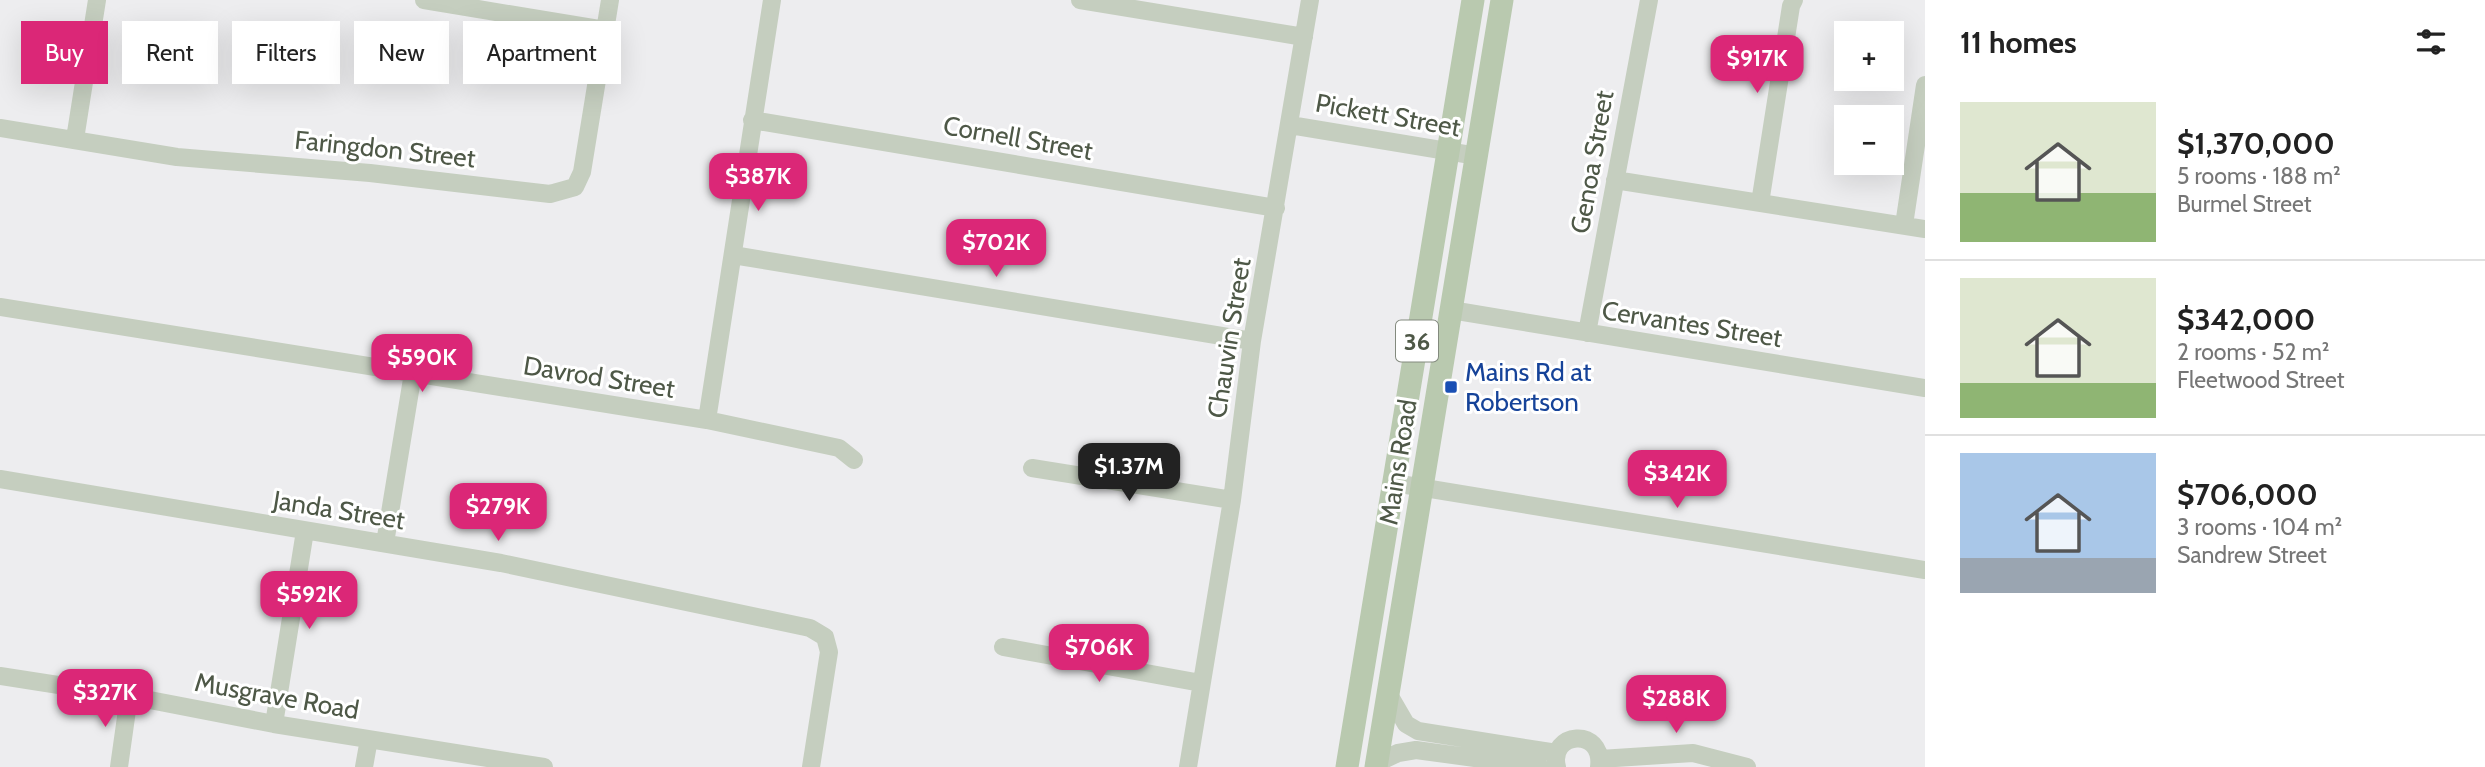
<!DOCTYPE html>
<html lang="en">
<head>
<meta charset="utf-8">
<style>
  body { margin:0; font-family:Cabin,sans-serif; background:#f2f2f2; color:#222; height:100vh; display:flex; flex-direction:column; font-size:26px; white-space:nowrap }
  * { box-sizing:border-box; margin:0 }
  p { font-size:23px; color:#767676 }
  .icon { flex:none; width:38px; height:38px; fill:none; stroke:currentColor; stroke-width:2; stroke-linecap:round; stroke-linejoin:round }
  .map { position:relative; flex:1; overflow:hidden }
  .details { display:flex; flex-direction:column; background:#fff; width:560px }
  .details>* { flex:none }
  .hud { position:absolute; left:21px; top:21px; width:665px; height:63px; display:flex; gap:14px }
  .fabs { position:absolute; left:1834px; top:21px; display:grid; gap:14px }
  .fabs a { display:grid; place-items:center; width:70px; height:70px; border-radius:0px; background:#fff; box-shadow:0 7px 28px #0002; font-size:35px }
  .price { position:absolute; translate:-50% -60px; padding:0 16px; border-radius:14px; background:#db2777; color:#fff; font-size:23px; line-height:46px; filter:drop-shadow(0 2px 4px #0008) }
  .price::after { content:''; position:absolute; left:50%; top:42px; width:21px; height:16px; margin-left:-10px; background:inherit; clip-path:polygon(0 0,100% 0,50% 100%) }
  .price.on { background:#222; color:#fff }
  ul { padding:0; list-style:none }
  li { display:flex; align-items:center; gap:21px; height:175px; padding:0 35px }
  li+li { border-top:2px solid #e0e0e0 }
  li span { display:grid; place-items:center; flex:none; width:196px; height:140px; border-radius:0px; color:#555 }
  li>.icon { margin-inline-start:auto }
  span .icon { width:84px; height:84px; fill:#fffc; stroke-width:1 }
  li b { font-size:30px }
  h2 { display:flex; justify-content:space-between; align-items:center; height:84px; padding:0 35px; font-size:30px }
  .tag { padding:0 24px; border-radius:0px; background:#fff; box-shadow:0 7px 28px #0002; font-size:24px; line-height:63px }
  .tag.on { background:#db2777; color:#fff }
  main { display:flex; flex:1; min-height:0 }
  .map>svg:first-child { display:block }
  .lines { fill:none; stroke-linecap:round; stroke-linejoin:round }
  .minor { stroke:#c5cebf; stroke-width:18 }
  .major { stroke:#b9c9af; stroke-width:23 }
  .transit-dot { fill:#1a4fb4; stroke:#fff; stroke-width:2.5 }
  .labels { text-anchor:middle; dominant-baseline:central; stroke-width:6; stroke-linejoin:round; paint-order:stroke }
  .shield { fill:#fff; stroke:#838a7e; stroke-width:2 }
  .shield-label { font-size:24px; font-weight:bold; fill:#4e5847 }
  .street-label { font-size:26px; fill:#4e5847; stroke:#fff }
  .transit-label { font-size:26px; fill:#164399; stroke:#fff; text-anchor:start }
</style>
</head>
<body>
<main>
<div class="map">
<svg width="1925" height="767" viewBox="0 0 1925 767">
  <rect width="100%" height="100%" fill="#ededef"/>
  <g class="lines">
    <!-- minor -->
    <path class="minor" d="M424 0 605 30
      M1080 0 1304 37
      M752 120 1276 208
      M1290 125 1477 156
      M0 128 177 157 370 173 550 194 575 187 582 172 610 0
      M75 139 97 0
      M1615 180 1925 229
      M1760 203 1791 6 1794 0
      M1904 225 1925 85
      M733 255 1252 341
      M0 307 707 420 839 448 854 460
      M1451 310 1925 388
      M1587 333 1649 0
      M707 420 772 0
      M1032 468 1232 500
      M0 479 501 563 810 628 825 637 829 652 811 767
      M1394 483 1925 570
      M385 543 413 373
      M1003 647 1201 683
      M0 676 129 696 274 724 544 767
      M1388 693 1406 724 1418 731 1557 753
      M274 724 305 531
      M1600 759 1693 753 1747 767
      M1377 763 1398 753 1416 750 1540 767
      M119 767 129 696
      M364 767 369 739
      M1188 767 1232 500 1252 341 1310 0
      M1557 767C1548 732 1604 726 1599 767"/>
    <!-- major -->
    <path class="major" d="M1347 767 1473 0
      M1376 767 1502 0"/>
  </g>
  <!-- markers -->
  <rect class="transit-dot" x="1444" y="380" width="14" height="14" rx="3.5"/>
  <g class="labels">
    <!-- shield labels -->
    <rect class="shield" x="1396" y="320.5" width="42" height="41" rx="5"/>
    <g class="shield-label">
      <text x="1417" y="341">36</text>
    </g>
    <!-- street labels -->
    <g class="street-label">
      <text transform="translate(1388 115) rotate(10)">Pickett Street</text>
      <text transform="translate(1018 138) rotate(10)">Cornell Street</text>
      <text transform="translate(385 149) rotate(6)">Faringdon Street</text>
      <text transform="translate(1592 162) rotate(-80)">Genoa Street</text>
      <text transform="translate(1692 324) rotate(9)">Cervantes Street</text>
      <text transform="translate(1229 338) rotate(-81)">Chauvin Street</text>
      <text transform="translate(599 377) rotate(9)">Davrod Street</text>
      <text transform="translate(1398 462) rotate(-81)">Mains Road</text>
      <text transform="translate(339 510) rotate(9)">Janda Street</text>
      <text transform="translate(277 696) rotate(10)">Musgrave Road</text>
    </g>
    <!-- transit labels -->
    <g class="transit-label">
      <text x="1465" y="372">Mains Rd at<tspan x="1465" dy="30">Robertson</tspan></text>
    </g>
  </g>
</svg>
<div class="fabs">
<a>+</a>
<a>−</a>
</div>
<b class="price" style="left:1757px;top:95px">$917K</b>
<b class="price" style="left:758px;top:213px">$387K</b>
<b class="price" style="left:996px;top:279px">$702K</b>
<b class="price" style="left:422px;top:394px">$590K</b>
<b class="price on" style="left:1129px;top:503px">$1.37M</b>
<b class="price" style="left:1677px;top:510px">$342K</b>
<b class="price" style="left:498px;top:543px">$279K</b>
<b class="price" style="left:309px;top:631px">$592K</b>
<b class="price" style="left:1099px;top:684px">$706K</b>
<b class="price" style="left:105px;top:729px">$327K</b>
<b class="price" style="left:1676px;top:735px">$288K</b>
<div class="hud">
<a class="tag on">Buy</a>
<a class="tag">Rent</a>
<a class="tag">Filters</a>
<a class="tag">New</a>
<a class="tag">Apartment</a>
</div>
</div>
<section class="details">
<h2>11 homes<svg class="icon" aria-label="filters" viewBox="0 0 24 24"><path d="M4 7h16M4 17h16"/><circle cx="9" cy="7" r="2"/><circle cx="15" cy="17" r="2"/></svg></h2>
<ul>
<li><span style="background:linear-gradient(#dfe7d0 65%,#8fb573 0)"><svg class="icon" aria-label="home" viewBox="0 0 24 24"><path d="M3 11l9-7 9 7M6 9v11h12V9"/></svg></span><div><b>$1,370,000</b><p>5 rooms · 188 m²</p><p>Burmel Street</p></div></li>
<li><span style="background:linear-gradient(#dfe7d0 75%,#8fb573 0)"><svg class="icon" aria-label="home" viewBox="0 0 24 24"><path d="M3 11l9-7 9 7M6 9v11h12V9"/></svg></span><div><b>$342,000</b><p>2 rooms · 52 m²</p><p>Fleetwood Street</p></div></li>
<li><span style="background:linear-gradient(#a9c7e8 75%,#9aa5b1 0)"><svg class="icon" aria-label="home" viewBox="0 0 24 24"><path d="M3 11l9-7 9 7M6 9v11h12V9"/></svg></span><div><b>$706,000</b><p>3 rooms · 104 m²</p><p>Sandrew Street</p></div></li>
</ul>
</section>
</main>
</body>
</html>
